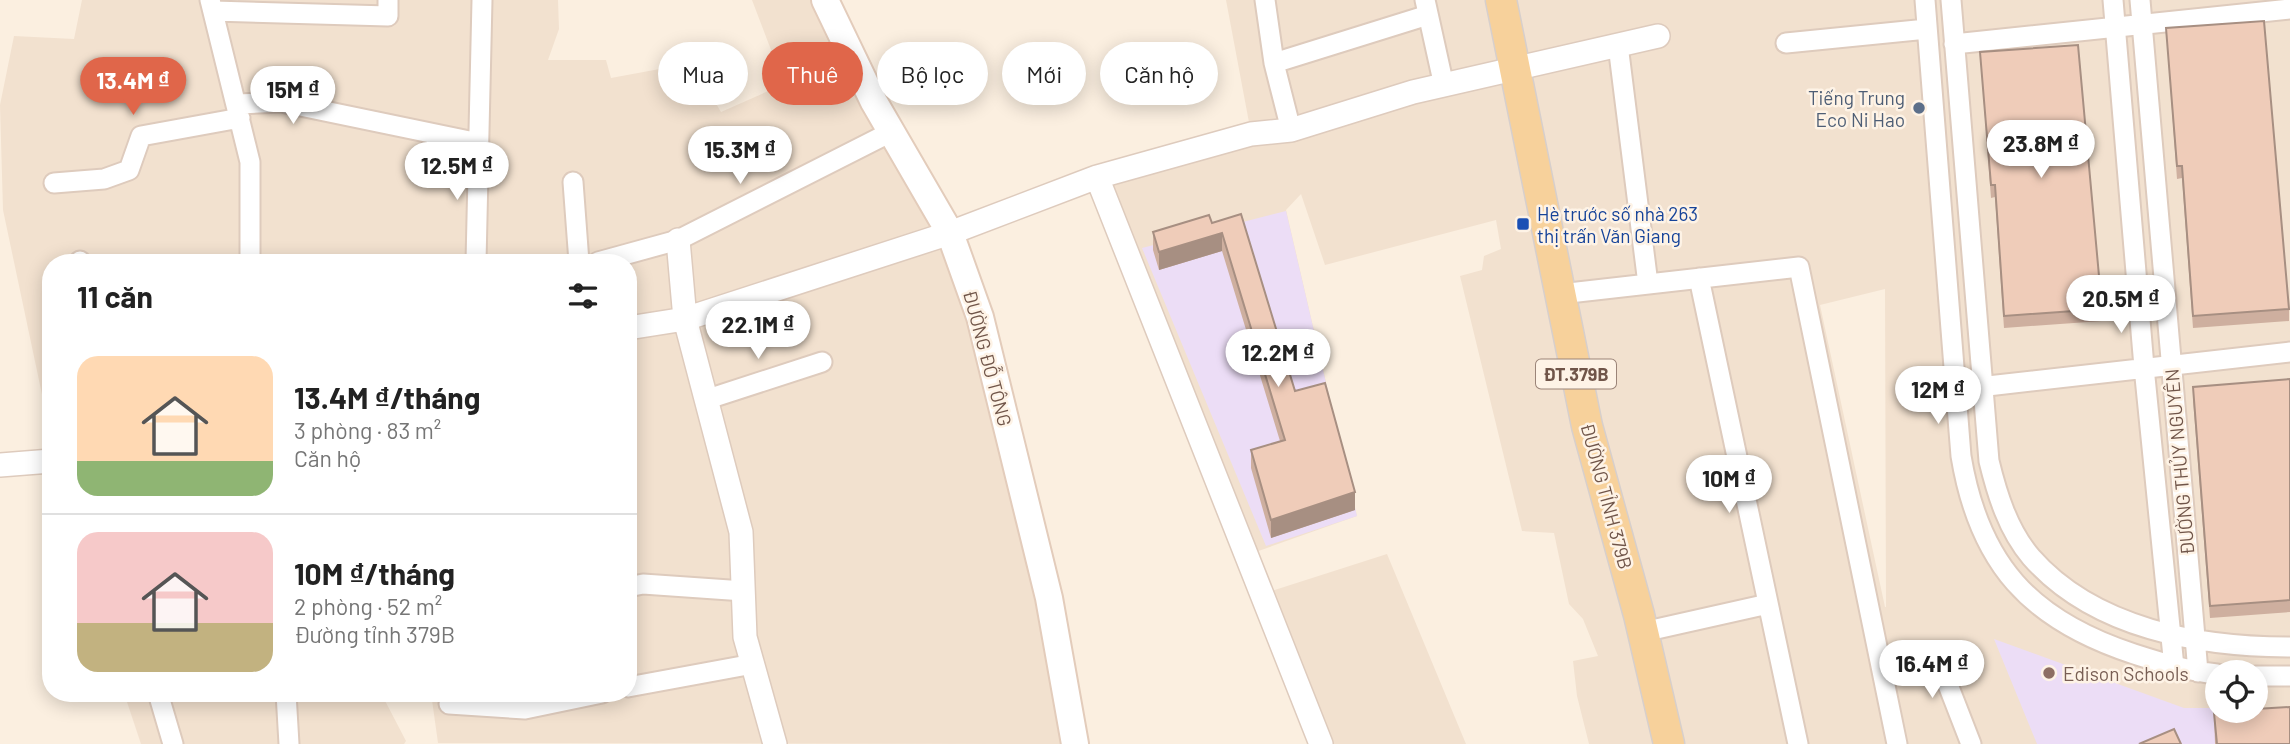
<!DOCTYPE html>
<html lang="vi">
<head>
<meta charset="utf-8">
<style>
  body { margin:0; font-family:Barlow,sans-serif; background:#f2f2f2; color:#222; height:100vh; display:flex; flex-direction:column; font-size:26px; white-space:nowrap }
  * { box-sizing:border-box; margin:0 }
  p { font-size:23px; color:#767676 }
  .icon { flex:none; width:38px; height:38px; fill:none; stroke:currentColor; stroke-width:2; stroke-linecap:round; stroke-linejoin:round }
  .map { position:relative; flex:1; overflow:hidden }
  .panel { position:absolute; left:42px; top:254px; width:595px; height:448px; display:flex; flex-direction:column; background:#fff; border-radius:28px; box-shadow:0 4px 18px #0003 }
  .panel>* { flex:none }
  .banner { position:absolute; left:658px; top:42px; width:665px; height:63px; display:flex; gap:14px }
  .fabs { position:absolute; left:2205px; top:660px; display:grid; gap:14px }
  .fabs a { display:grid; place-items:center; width:63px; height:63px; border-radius:50%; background:#fff; box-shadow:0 4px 18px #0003; font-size:35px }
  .price { position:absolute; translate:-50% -60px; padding:0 16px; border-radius:24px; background:#fff; color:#222; font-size:23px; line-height:46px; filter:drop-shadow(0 2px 4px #0008) }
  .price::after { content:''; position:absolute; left:50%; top:42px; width:21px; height:16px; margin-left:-10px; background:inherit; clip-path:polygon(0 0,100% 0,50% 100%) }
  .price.selected { background:#e0664a; color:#fff }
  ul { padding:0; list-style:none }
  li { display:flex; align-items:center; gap:21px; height:175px; padding:0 35px }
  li+li { border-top:2px solid #e0e0e0 }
  li span { display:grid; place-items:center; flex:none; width:196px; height:140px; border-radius:21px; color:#555 }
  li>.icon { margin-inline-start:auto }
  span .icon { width:84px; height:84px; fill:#fffc; stroke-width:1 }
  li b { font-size:30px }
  h2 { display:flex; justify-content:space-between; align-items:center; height:84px; padding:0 35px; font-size:30px }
  .tag { padding:0 24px; border-radius:32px; background:#fff; box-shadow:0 4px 18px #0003; font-size:24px; line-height:63px }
  .tag.selected { background:#e0664a; color:#fff }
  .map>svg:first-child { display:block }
  .residential { fill:#f2e1cf; fill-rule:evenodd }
  .education { fill:#ecddf6 }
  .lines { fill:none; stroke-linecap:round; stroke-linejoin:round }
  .minor-casing { stroke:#decbbd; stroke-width:23 }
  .tertiary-casing { stroke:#decbbd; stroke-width:26 }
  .secondary-casing { stroke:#e3ccbb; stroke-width:30 }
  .primary-casing { stroke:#d7cfcc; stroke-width:33 }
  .minor { stroke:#fff; stroke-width:19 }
  .tertiary { stroke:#fff; stroke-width:23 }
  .secondary { stroke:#fff; stroke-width:26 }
  .primary { stroke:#f7d19b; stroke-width:30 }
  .wall { fill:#ceaf9f }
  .shaded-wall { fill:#a78f82 }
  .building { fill:#efccb9; stroke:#a78f82; stroke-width:2 }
  .service-dot { fill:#5c6f8a; stroke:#fef3e6; stroke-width:2.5 }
  .transit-dot { fill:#1a4fb4; stroke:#fef3e6; stroke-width:2.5 }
  .education-dot { fill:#8d6e63; stroke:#fef3e6; stroke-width:2.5 }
  .labels { text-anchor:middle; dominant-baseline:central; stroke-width:5; stroke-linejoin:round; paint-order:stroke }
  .shield { fill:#fef3e6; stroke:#9b8478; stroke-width:2 }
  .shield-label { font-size:18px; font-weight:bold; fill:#705549 }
  .service-label { font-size:19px; fill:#4e5e75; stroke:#fef3e6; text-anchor:end }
  .transit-label { font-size:19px; fill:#164399; stroke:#fef3e6; text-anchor:start }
  .street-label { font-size:19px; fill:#705549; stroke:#fef3e6 }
  .education-label { font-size:19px; fill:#785e54; stroke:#fef3e6; text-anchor:start }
</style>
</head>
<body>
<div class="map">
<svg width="2290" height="744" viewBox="0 0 2290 744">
  <rect width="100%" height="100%" fill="#fbefe0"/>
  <!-- residential -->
  <path class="residential" d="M82 0H210L237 11 238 0H558L559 29 548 60H606L611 78 692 63 721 112 784 84 752 0H825L950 233 1075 744 438 743 431 693H628V262H51V437L3 210 0 105 14 36 74 39Z
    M1226 0H2290V744H1589L1577 696 1573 661 1598 656 1583 619 1569 604 1554 533 1522 531 1460 276 1482 270 1484 256 1501 249 1496 220 1325 265 1301 194 1286 210 1357 516 1247 555 1097 177 1251 133ZM1885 289 1886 607H1885L1820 305ZM2217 672H2256V710H2217Z
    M1387 554 1466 744H1321L1262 594Z
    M124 693H381L406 741 404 744H141Z"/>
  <!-- education -->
  <path class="education" d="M1286 211 1357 516 1266 546 1142 248Z
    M1994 639 2184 708H2217V710L2290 708V744H2037Z"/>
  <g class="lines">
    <!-- minor casing -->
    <g class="minor-casing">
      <path id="minor" d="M210 0 250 162V262
        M1265 0 1274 63 1291 130
        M1425 0 1444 86
        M1925 0 1961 456C1979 564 2030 620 2134 654 2162 663 2188 671 2217 674
        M1951 0 1989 461C1997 494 2008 530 2031 557 2094 629 2200 647 2290 647
        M2113 0 2144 367 2174 667
        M2140 0 2198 672
        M213 11 388 16V0
        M1786 43 1927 29
        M1954 44 2290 9
        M1618 45 1648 284
        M1274 63 1428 15
        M238 104 281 102 479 143
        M573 182 579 262
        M54 183 104 179 129 170 141 136 240 118
        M80 261V262
        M476 262 482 0
        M598 262 678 240 891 132
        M1699 278 1798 744
        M1560 294 1799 267 1897 744
        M1970 388 2290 352
        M708 399 822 362
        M628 587 643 584 744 591
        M1643 632 1768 604
        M1883 672 1941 673 1945 677 1971 744
        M2256 676H2290
        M628 687 753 664
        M158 693 173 744
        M286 693 289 744
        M449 704 525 709 602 693"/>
    </g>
    <!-- tertiary casing -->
    <g class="tertiary-casing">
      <path id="tertiary" d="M1097 177 1321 744
        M678 240 685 319 741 532 745 637 775 744
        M628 328 685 319 950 233 1097 177 1251 134 1291 130 1413 92 1658 36
        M0 465 51 461"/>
    </g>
    <!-- secondary casing -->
    <g class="secondary-casing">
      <path id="secondary" d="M825 0 874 102 950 233 980 317 1049 598 1075 744"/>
    </g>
    <!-- primary casing -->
    <g class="primary-casing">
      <path id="primary" d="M1501 0 1587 426 1639 615 1669 744"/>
    </g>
    <!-- minor -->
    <use href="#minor" class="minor"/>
    <!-- tertiary -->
    <use href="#tertiary" class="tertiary"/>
    <!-- secondary -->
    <use href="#secondary" class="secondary"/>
    <!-- primary -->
    <use href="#primary" class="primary"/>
  </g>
  <!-- wall -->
  <path class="wall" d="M2166 28 2289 309V321L2193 328 2182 178 2177 179Z
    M1980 52 2102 309V321L2004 328 1995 197 1991 198Z
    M1241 214 1295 391 1355 510 1271 538 1251 468V450L1280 441 1222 251 1159 270 1153 250V232L1212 223Z
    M2290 379V612L2210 618 2193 399V387Z
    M2214 713 2290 744H2215Z"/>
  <!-- shaded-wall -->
  <path class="shaded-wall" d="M1222 233V251L1159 270V252Z
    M1355 492V510L1271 538V520Z"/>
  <!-- building -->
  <path class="building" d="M2264 21 2289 309 2193 316 2182 166H2177L2166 28Z
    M2078 45 2102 309 2004 316 1995 185H1991L1980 52Z
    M1241 214 1295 391 1325 383 1355 492 1271 520 1251 450 1285 440 1222 233 1159 252 1153 232 1209 215 1212 223Z
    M2290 379V600L2210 606 2193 387Z
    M2290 707V744H2217L2214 713 2256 710V709Z
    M2174 729 2181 744H2139Z"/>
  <!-- markers -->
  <circle class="service-dot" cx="1919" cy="108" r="7"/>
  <rect class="transit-dot" x="1516" y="217" width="14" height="14" rx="3.5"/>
  <circle class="education-dot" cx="2049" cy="673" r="7"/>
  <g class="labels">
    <!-- shield labels -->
    <rect class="shield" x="1536" y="359.5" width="80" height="29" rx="5"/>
    <g class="shield-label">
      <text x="1576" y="374">ĐT.379B</text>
    </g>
    <!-- service labels -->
    <g class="service-label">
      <text x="1905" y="97">Tiếng Trung<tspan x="1905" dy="22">Eco Ni Hao</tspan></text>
    </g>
    <!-- transit labels -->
    <g class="transit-label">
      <text x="1537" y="213">Hè trước số nhà 263<tspan x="1537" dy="22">thị trấn Văn Giang</tspan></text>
    </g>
    <!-- street labels -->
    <g class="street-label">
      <text transform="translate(988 358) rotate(75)">ĐƯỜNG ĐỖ TÔNG</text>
      <text transform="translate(2179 462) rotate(-95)">ĐƯỜNG THỦY NGUYÊN</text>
      <text transform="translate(1607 496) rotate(75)">ĐƯỜNG TỈNH 379B</text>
    </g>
    <!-- education labels -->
    <g class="education-label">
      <text x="2063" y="673">Edison Schools</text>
    </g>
  </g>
</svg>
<div class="fabs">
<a><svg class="icon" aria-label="locate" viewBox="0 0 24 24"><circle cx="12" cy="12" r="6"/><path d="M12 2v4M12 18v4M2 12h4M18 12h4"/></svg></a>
</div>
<b class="price selected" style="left:133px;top:117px">13.4M ₫</b>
<b class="price" style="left:293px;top:126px">15M ₫</b>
<b class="price" style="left:2041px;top:180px">23.8M ₫</b>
<b class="price" style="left:740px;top:186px">15.3M ₫</b>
<b class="price" style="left:457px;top:202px">12.5M ₫</b>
<b class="price" style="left:2121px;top:335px">20.5M ₫</b>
<b class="price" style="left:758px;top:361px">22.1M ₫</b>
<b class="price" style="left:1278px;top:389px">12.2M ₫</b>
<b class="price" style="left:1938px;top:426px">12M ₫</b>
<b class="price" style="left:1729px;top:515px">10M ₫</b>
<b class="price" style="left:1932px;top:700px">16.4M ₫</b>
<div class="banner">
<a class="tag">Mua</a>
<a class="tag selected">Thuê</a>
<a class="tag">Bộ lọc</a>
<a class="tag">Mới</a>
<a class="tag">Căn hộ</a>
</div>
<section class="panel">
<h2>11 căn<svg class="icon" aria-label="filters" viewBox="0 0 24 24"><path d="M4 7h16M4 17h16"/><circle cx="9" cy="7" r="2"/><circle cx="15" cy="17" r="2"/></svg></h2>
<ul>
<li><span style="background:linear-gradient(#ffd9b3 75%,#8fb573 0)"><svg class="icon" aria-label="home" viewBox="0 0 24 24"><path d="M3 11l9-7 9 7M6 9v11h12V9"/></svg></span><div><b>13.4M ₫/tháng</b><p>3 phòng · 83 m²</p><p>Căn hộ</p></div></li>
<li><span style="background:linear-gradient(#f6c9c9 65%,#c2b280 0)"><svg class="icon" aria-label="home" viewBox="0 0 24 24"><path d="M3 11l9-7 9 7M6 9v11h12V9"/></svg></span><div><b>10M ₫/tháng</b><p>2 phòng · 52 m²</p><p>Đường tỉnh 379B</p></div></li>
</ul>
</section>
</div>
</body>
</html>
